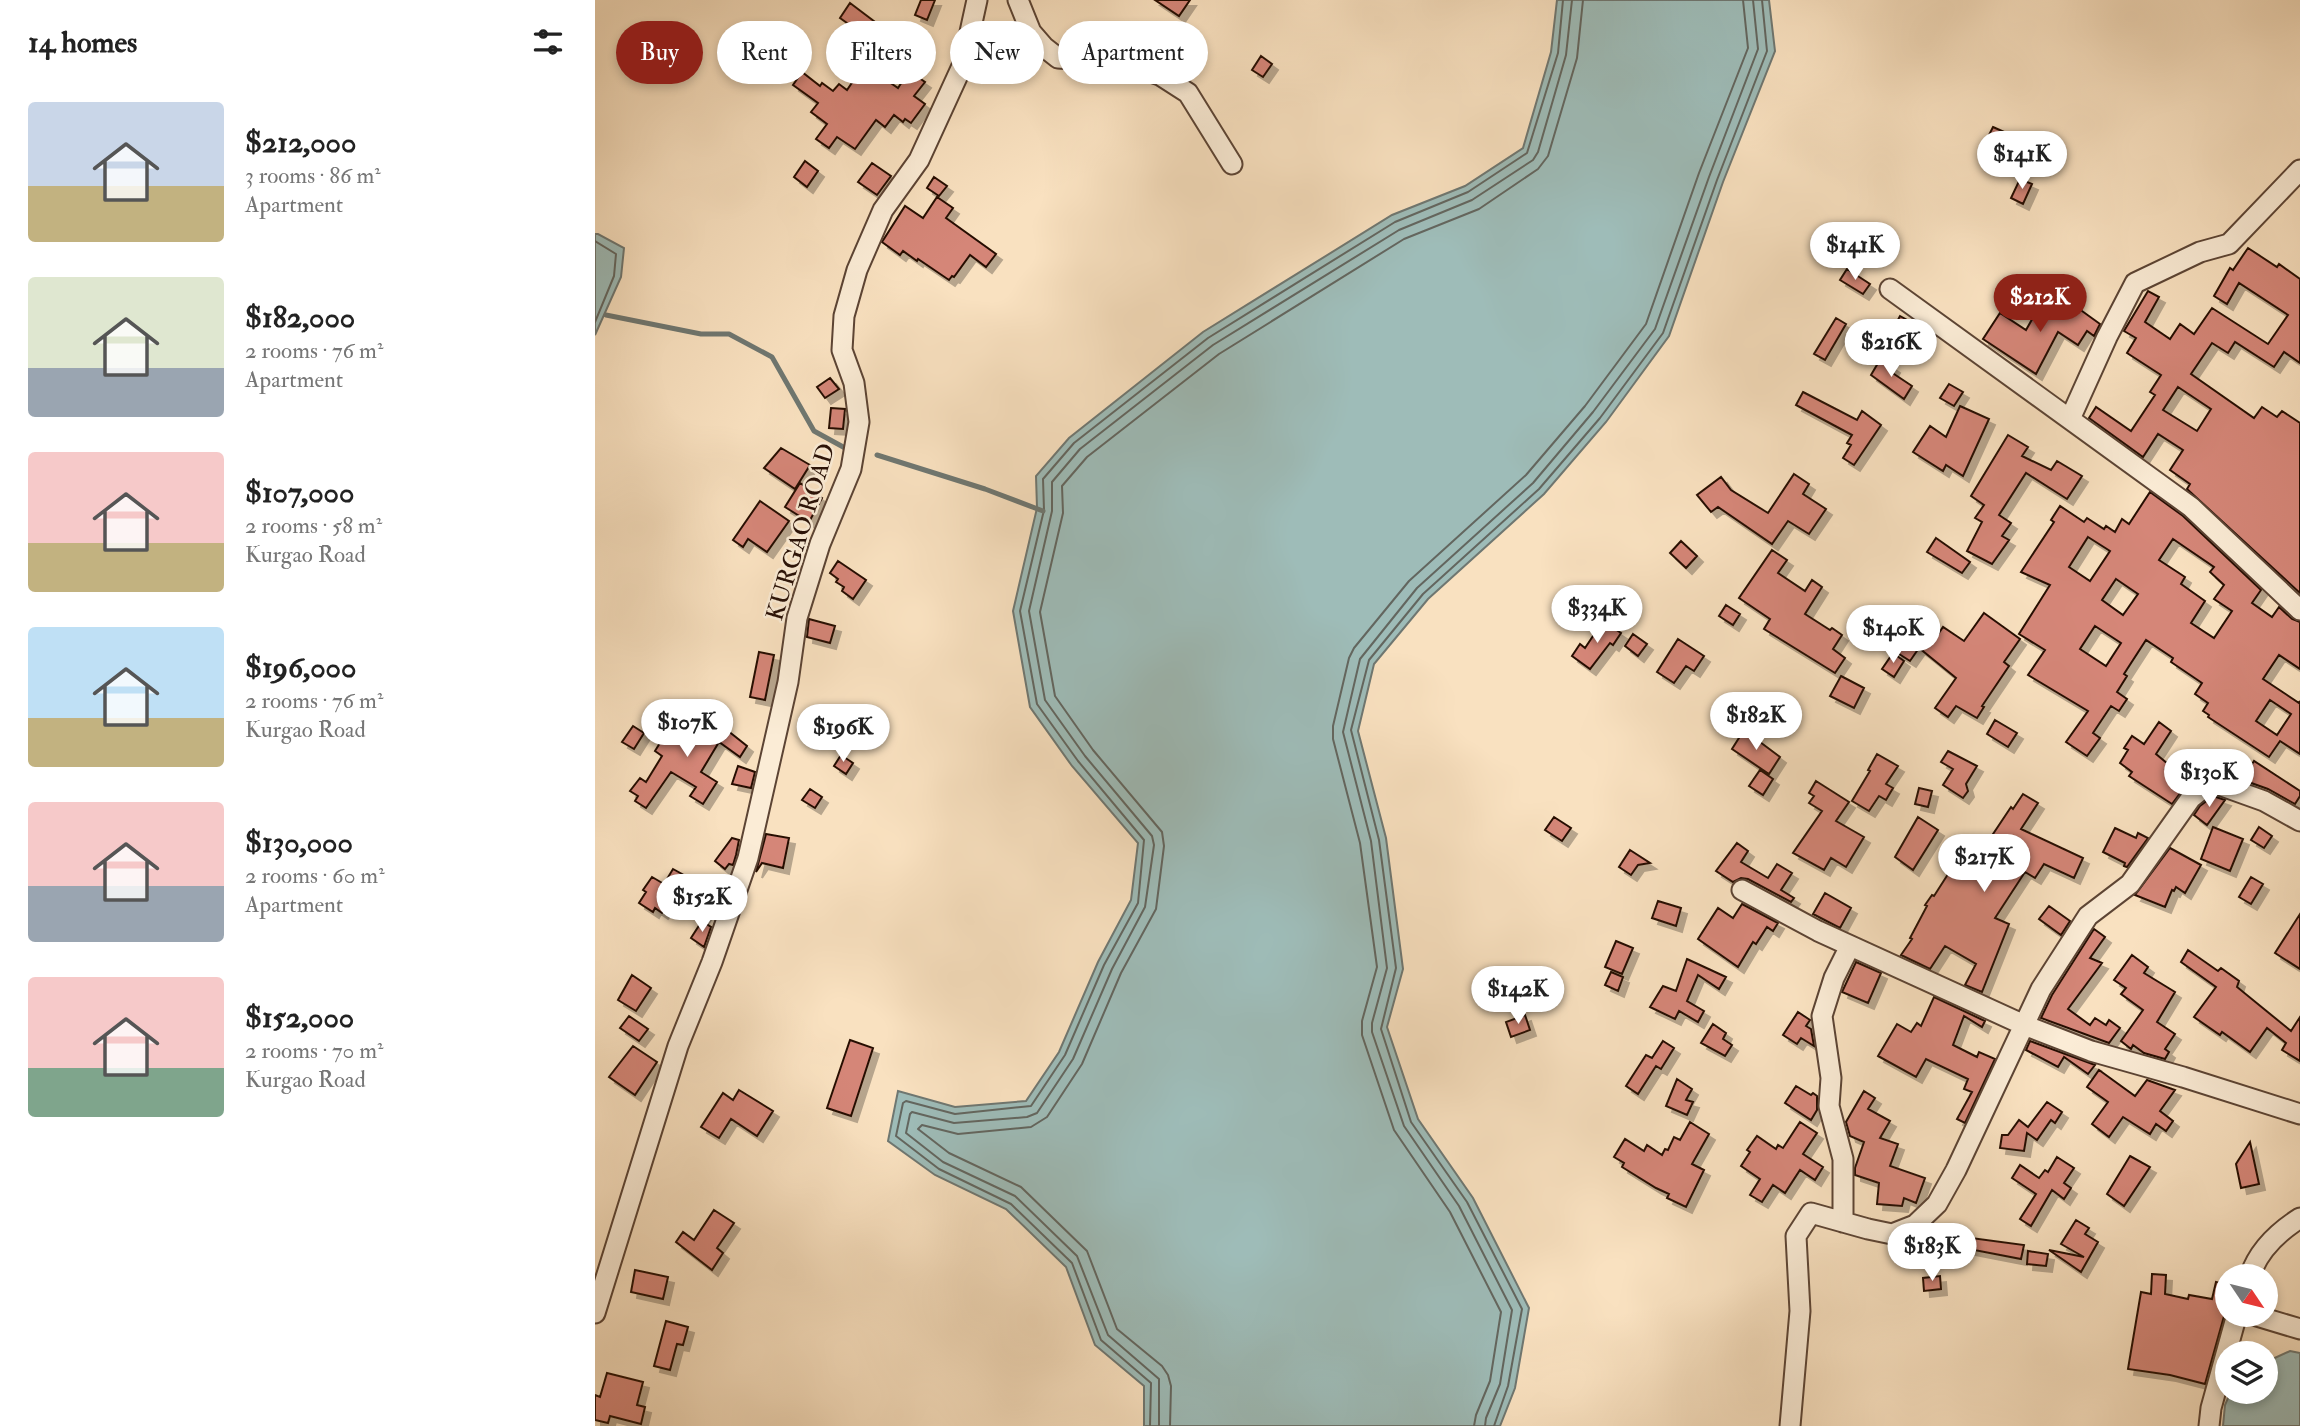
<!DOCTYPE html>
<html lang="en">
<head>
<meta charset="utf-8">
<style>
  body { margin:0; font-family:"IM FELL Double Pica",serif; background:#f6f6f6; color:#222; height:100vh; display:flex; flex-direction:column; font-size:26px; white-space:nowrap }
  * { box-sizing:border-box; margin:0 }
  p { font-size:23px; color:#767676 }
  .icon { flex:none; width:38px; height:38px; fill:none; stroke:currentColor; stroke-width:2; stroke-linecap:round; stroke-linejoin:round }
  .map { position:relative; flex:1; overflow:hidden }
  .details { display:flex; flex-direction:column; background:#fff; width:595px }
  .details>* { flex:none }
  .hud { position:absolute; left:21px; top:21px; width:665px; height:63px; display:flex; gap:14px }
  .needle { width:46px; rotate:125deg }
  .buttons { position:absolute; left:1620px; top:1264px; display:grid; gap:14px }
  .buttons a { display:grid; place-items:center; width:63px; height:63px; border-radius:50%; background:#fff; box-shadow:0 4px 10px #0003; font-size:35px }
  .price { position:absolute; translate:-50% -60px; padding:0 16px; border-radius:24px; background:#fff; color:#222; font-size:23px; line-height:46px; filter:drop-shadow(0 2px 4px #0008) }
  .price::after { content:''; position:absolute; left:50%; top:42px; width:21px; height:16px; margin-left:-10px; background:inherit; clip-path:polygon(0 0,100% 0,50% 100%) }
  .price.on { background:#8f2418; color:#fff }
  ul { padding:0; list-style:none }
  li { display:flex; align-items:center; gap:21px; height:175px; padding:0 28px }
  li span { display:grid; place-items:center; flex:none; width:196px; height:140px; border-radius:7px; color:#555 }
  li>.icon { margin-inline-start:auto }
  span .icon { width:84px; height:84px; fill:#fffc; stroke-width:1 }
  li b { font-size:30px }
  h2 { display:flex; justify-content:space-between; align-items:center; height:84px; padding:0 28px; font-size:30px }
  .pill { padding:0 24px; border-radius:32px; background:#fff; box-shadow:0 4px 10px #0003; font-size:24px; line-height:63px }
  .pill.on { background:#8f2418; color:#fff }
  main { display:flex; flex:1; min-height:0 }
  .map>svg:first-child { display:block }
  .water { fill:#9ebcb8; stroke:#6f7771; stroke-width:2 }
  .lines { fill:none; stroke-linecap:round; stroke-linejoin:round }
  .shore { stroke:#63665f; stroke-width:2 }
  .stream { stroke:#6f7771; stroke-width:5 }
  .building { fill:#d58678; stroke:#281006; stroke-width:2; fill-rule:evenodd; filter:url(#shadow) }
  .minor-casing { stroke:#5c4434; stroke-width:23 }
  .minor { stroke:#fbecd6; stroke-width:19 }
  .labels { text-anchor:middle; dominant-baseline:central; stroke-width:5; stroke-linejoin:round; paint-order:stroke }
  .street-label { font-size:24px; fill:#281006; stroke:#fbecd6 }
</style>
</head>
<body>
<main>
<section class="details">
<h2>14 homes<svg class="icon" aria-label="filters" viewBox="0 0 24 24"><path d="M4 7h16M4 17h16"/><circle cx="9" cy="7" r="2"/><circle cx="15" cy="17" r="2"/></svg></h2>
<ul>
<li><span style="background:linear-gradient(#c9d6e8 60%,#c2b280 0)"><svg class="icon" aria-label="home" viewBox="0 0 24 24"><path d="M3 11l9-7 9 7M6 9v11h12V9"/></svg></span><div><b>$212,000</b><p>3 rooms · 86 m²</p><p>Apartment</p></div></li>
<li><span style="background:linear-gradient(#dfe7d0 65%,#9aa5b1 0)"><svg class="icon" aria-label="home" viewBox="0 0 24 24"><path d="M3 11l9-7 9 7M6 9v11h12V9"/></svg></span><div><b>$182,000</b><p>2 rooms · 76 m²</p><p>Apartment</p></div></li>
<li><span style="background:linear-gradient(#f6c9c9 65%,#c2b280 0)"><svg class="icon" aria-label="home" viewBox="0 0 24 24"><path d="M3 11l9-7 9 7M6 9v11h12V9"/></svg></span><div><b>$107,000</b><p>2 rooms · 58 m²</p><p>Kurgao Road</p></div></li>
<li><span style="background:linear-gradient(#bfe0f5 65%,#c2b280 0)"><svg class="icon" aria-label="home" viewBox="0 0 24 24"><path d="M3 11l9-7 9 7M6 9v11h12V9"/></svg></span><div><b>$196,000</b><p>2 rooms · 76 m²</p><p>Kurgao Road</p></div></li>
<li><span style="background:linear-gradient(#f6c9c9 60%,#9aa5b1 0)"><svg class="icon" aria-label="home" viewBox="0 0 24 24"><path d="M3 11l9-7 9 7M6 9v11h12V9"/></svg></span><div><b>$130,000</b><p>2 rooms · 60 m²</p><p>Apartment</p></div></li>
<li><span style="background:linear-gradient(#f6c9c9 65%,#7fa58c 0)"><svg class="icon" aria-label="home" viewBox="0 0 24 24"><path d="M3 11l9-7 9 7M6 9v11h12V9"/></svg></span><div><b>$152,000</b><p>2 rooms · 70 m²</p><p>Kurgao Road</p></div></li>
</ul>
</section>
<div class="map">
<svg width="1705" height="1426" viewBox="0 0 1705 1426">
  <defs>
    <filter id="shadow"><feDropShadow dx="6" dy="6" stdDeviation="0" flood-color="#0004"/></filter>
  </defs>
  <rect width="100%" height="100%" fill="#f9e1c0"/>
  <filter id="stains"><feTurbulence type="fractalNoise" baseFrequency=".00286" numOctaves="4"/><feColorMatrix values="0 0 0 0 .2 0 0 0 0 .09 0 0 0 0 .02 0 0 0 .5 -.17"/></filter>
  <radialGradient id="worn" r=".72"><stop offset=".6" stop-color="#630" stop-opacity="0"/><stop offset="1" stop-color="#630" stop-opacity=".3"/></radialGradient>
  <!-- water -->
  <path class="water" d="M962 0H1174L1180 51 1128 182 1074 336 1011 422 949 494 833 599 779 664 763 731 791 838 808 969 792 1027 823 1119 878 1198 934 1308 920 1388 905 1426H549V1386L500 1345 471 1267 411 1209 340 1175 293 1141 303 1091 360 1107 431 1101 464 1052 503 962 536 900 543 843 477 766 435 707 418 611 442 508 441 476 474 438 608 332 797 215 870 186 928 148 956 52Z
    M0 234H3L29 248 26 277 0 335Z
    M1695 1351 1705 1353V1426H1628L1630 1405 1636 1391H1671V1362Z"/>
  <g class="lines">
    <!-- shore -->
    <path class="shore" d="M0 241 21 254 19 276 0 322
      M555 1426 556 1383 506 1340 477 1263 416 1204 344 1169 301 1136 308 1103 311 1101 360 1114 436 1106 470 1055 509 965 543 903 549 840 483 761 442 704 425 611 449 510 448 479 479 443 613 338 800 222 873 192 932 153 963 53 968 0
      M564 1426V1379L513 1335 482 1256 420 1196 348 1162 311 1133 315 1114 317 1112 359 1123 432 1117 442 1113 478 1059 517 969 550 907 559 845 557 836 490 756 450 700 434 611 457 511V482L485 449 618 345 804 230 877 200 938 160 943 152 971 55 977 0
      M575 1426 576 1386 573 1375 567 1366 522 1329 492 1251 426 1187 354 1153 323 1129 327 1125 363 1134 436 1127 452 1117 487 1064 526 973 561 909 569 846 567 832 498 750 460 696 445 612 468 513 467 486 492 457 624 354 809 239 884 209 943 169 953 156 982 58 988 0
      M879 1426 881 1415 895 1381 906 1312 855 1212 799 1130 767 1035V1021L782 967 765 843 738 739V726L754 658 759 648 814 581 931 475 990 406 1051 324 1104 173 1153 48 1148 0
      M890 1426 891 1418 905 1384 917 1310 864 1206 809 1126 777 1032V1023L792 968 776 841 748 732 765 659 822 588 938 483 998 412 1060 329 1114 177 1163 49 1158 0
      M899 1426 913 1386 927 1309 872 1202 816 1122 786 1029 801 968 784 840 756 730 774 660 828 594 944 489 1005 418 1068 333 1122 180 1172 51 1167 0"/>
    <!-- stream -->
    <path class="stream" d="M11 315 106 334H134L177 357 219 431 250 448
      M282 455 390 489 448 511"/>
  </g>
  <!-- building -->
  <path class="building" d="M326 0H340L332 20 320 15Z
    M560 0H595L584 16Z
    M255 3 292 31 283 45 245 18Z
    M666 56 677 64 668 77 657 70Z
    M314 71 330 82 319 96 330 104 316 123 310 119 308 122 299 115 290 127 281 120 260 149 242 137 234 148 221 139 232 124 216 112 223 103 198 85 207 72 225 86 227 83 238 91 244 84 252 90 263 74 273 81 280 72 303 88Z
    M1398 127 1416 135 1407 154 1389 145Z
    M210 161 223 171 212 187 199 177Z
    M277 163 296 176 282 195 263 182Z
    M339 177 352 186 344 196 332 188Z
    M1425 179 1437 184 1428 204 1416 198Z
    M342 197 358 208 351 218 401 254 391 267 375 255 359 277 357 276 354 280 323 259 322 261 308 251 305 255 287 242 310 206 328 218Z
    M1653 248 1682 267 1684 264 1705 279V363L1689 352 1679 367 1640 342 1633 353 1617 343 1596 374 1659 418 1667 407 1682 417 1687 411 1705 423V593L1592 489 1595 484 1575 470 1588 450 1563 434 1548 457 1494 418 1501 407 1536 431 1560 395 1555 392 1566 375 1532 353 1541 338 1529 331 1553 291 1564 297 1550 322 1575 339 1585 324 1599 334 1617 308 1673 344 1693 315 1644 283 1632 304 1619 296 1635 268 1638 270ZM1583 387 1616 409 1602 431 1568 410Z
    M1252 269 1275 284 1268 294 1245 280Z
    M1469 298 1505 324 1499 336 1492 331 1483 345 1463 332 1441 374 1388 339 1405 313 1431 330 1444 307 1457 315Z
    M1305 316 1332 331 1327 341 1299 327Z
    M1241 318 1251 324 1230 360 1219 354Z
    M1286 358 1299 367 1296 372 1317 386 1309 399 1276 375Z
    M235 378 244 389 230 398 222 387Z
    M1354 384 1368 392 1359 406 1345 398Z
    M1208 392 1262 420 1267 411 1286 425 1259 465 1248 458 1256 445 1252 443 1257 435 1201 405Z
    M1365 406 1394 419 1368 476 1351 465 1348 471 1318 452 1335 426 1351 437Z
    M236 408 250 409 248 429 234 428Z
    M1413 435 1433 447 1427 456 1456 470 1462 461 1487 476 1472 499 1431 473 1404 515 1416 523 1407 536 1414 540 1397 564 1372 551 1387 522 1380 518 1389 505 1376 496Z
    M186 448 215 465 200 489 169 468Z
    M1199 474 1214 484 1208 494 1231 509 1214 534 1193 521 1177 544 1123 507 1116 512 1102 495 1126 477 1136 490 1173 513Z
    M205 483 227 498 214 522 190 507Z
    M1555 492 1588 516 1666 590 1657 603 1677 617 1684 607 1697 619 1705 622V669L1684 655 1668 679 1704 703 1705 701V754L1685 741 1674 757 1613 717 1614 715 1608 711 1613 703 1600 694 1607 683 1576 662 1578 658 1551 640 1529 674 1532 676 1522 692 1532 699 1524 711 1516 706 1498 733 1505 738 1492 756 1471 742 1493 711 1433 675 1450 650 1424 634 1455 585 1426 572 1459 522 1456 520 1465 506 1489 522 1492 518 1509 529 1511 526 1520 532 1527 519 1534 524ZM1493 537 1515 551 1495 581 1474 567ZM1578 539 1619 567 1615 572 1629 585 1619 599 1637 611 1619 638 1596 623 1610 601 1586 584 1590 577 1564 560ZM1521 579 1543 594 1528 615 1507 600ZM1500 626 1526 643 1511 666 1485 649ZM1675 700 1696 714 1682 735 1661 721Z
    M165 501 194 521 172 552 153 539 148 547 138 540Z
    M1341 538 1375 562 1367 573 1332 552Z
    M1086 541 1102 556 1091 568 1075 553Z
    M1177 550 1192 560 1183 573 1210 591 1217 580 1227 587 1210 614 1235 630 1237 628 1247 635 1238 649 1250 658 1240 673 1169 629 1175 619 1144 598Z
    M243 561 271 580 258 599 247 591 249 587 241 582 243 579 235 573Z
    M1131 605 1145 614 1138 625 1124 616Z
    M1389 613 1425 639 1409 662 1414 666 1387 706 1389 707 1382 718 1361 706 1353 717 1340 708 1361 678 1324 648 1315 661 1301 652 1319 626 1339 640 1348 627 1369 641Z
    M214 619 240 626 235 643 212 637Z
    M1008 621 1026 633 1018 645 1015 643 995 669 977 656 985 644 990 648Z
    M1038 634 1052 644 1043 656 1030 646Z
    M1083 639 1109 656 1099 671 1091 666 1079 683 1062 672Z
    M164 652 179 655 170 700 155 697Z
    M1298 653 1309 661 1299 677 1287 669Z
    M1246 676 1269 688 1259 708 1235 696Z
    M113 715 152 746 145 757 124 742 106 772 122 782 108 804 95 796 101 787 76 772 51 808 40 801 43 796 35 791 45 778 51 782 67 756 60 751 78 722 96 734 101 727 104 729Z
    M1400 720 1422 733 1413 747 1392 734Z
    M1564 722 1576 731 1561 754 1573 764 1570 769 1584 780 1582 782 1589 788 1577 804 1534 776 1537 772 1525 763 1533 750 1529 748 1537 736 1549 744Z
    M38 726 49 733 39 749 27 742Z
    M1149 730 1185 757 1174 774 1137 749Z
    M1353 751 1382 766 1371 784 1373 791 1368 798 1348 785 1358 769 1346 762Z
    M1282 754 1303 766 1291 784 1298 788 1291 800 1284 796 1274 811 1257 801 1275 771 1273 770Z
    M246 755 258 763 251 774 239 766Z
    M1627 760 1650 775 1659 761 1705 791V796L1700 804 1673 789 1620 770Z
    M143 766 160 772 156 788 137 784Z
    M1165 770 1178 779 1168 795 1154 786Z
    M1221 781 1254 802 1241 821 1269 837 1251 867 1236 858 1229 870 1198 853 1227 811 1214 803 1219 796 1214 793Z
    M1324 788 1337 791 1333 807 1320 804Z
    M215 789 227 797 220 808 207 800Z
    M1428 794 1443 803 1426 829 1488 858 1479 878 1449 864 1440 878 1430 872 1400 918 1414 924 1387 992 1370 985 1381 964 1350 946 1335 969 1306 955 1317 939 1315 938 1332 906 1330 905 1337 895 1339 896 1364 857 1360 855 1369 841 1386 852 1416 807 1418 809Z
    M1618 796 1630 800 1612 825 1599 815 1605 806Z
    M959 817 976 828 967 841 950 830Z
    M1323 817 1343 830 1318 870 1300 857Z
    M1618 827 1648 839 1635 871 1606 859Z
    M1664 827 1677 836 1669 848 1656 840Z
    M1520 828 1541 838 1543 833 1553 838 1532 867 1529 866 1530 863 1508 852Z
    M171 834 194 838 188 868 167 863 161 872Z
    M137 838 144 840 141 855 138 865 134 864 130 869 120 861Z
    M1142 843 1153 851 1146 862 1173 878 1182 864 1197 873 1186 890 1199 898 1196 902 1153 879 1146 878 1138 882 1121 871Z
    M1575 848 1606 865 1590 893 1581 887 1579 891 1577 890 1570 907 1540 895Z
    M1035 850 1055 863 1043 865 1036 875 1024 867Z
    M78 869 114 889 112 891 122 897 108 917 77 900 67 913 60 908 58 912 44 903 51 892 48 890 57 877 69 884Z
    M1656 877 1668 884 1656 904 1644 897Z
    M1230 893 1256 908 1245 928 1218 914Z
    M1063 901 1086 908 1081 926 1057 918Z
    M1147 904 1183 923 1178 931 1172 927 1161 944 1158 942 1143 967 1103 939 1123 908 1138 918Z
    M1454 906 1475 921 1466 935 1444 919Z
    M1705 914V969L1680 953Z
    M107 921 116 927 109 947 96 938Z
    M1499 929 1510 937 1495 958 1507 963 1473 1009 1495 1025 1500 1018 1511 1025 1514 1020 1525 1028 1514 1043 1446 1018 1457 995Z
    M1021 941 1038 948 1027 974 1010 967Z
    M1593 950 1623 971 1626 968 1644 981 1642 987 1696 1031 1705 1017V1061L1687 1050 1691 1043 1672 1028 1655 1052 1627 1032 1625 1035 1599 1017 1621 987 1586 962Z
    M1537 955 1553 967 1549 973 1580 992 1562 1022 1580 1034 1570 1049 1574 1052 1570 1059 1549 1053 1538 1045 1536 1049 1526 1041 1548 1010 1526 994 1531 988 1519 980Z
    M1092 959 1131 977 1124 989 1103 975 1092 1001 1109 1011 1103 1022 1084 1011 1080 1019 1055 1007 1068 986 1081 991Z
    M1261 962 1286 973 1273 1003 1247 992Z
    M1016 972 1028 977 1023 991 1010 985Z
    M37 975 56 988 41 1011 23 1000Z
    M1339 997 1390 1021 1387 1027 1369 1016 1358 1045 1382 1057 1384 1052 1400 1059 1370 1123 1362 1119 1377 1092 1369 1089 1373 1079 1331 1059 1321 1077 1283 1056 1302 1024 1316 1032 1322 1023 1326 1026Z
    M1203 1012 1215 1020 1211 1026 1216 1029 1219 1046 1206 1038 1202 1044 1188 1035Z
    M930 1015 935 1030 916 1037 911 1022Z
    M34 1016 53 1029 44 1041 25 1028Z
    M1118 1024 1131 1033 1128 1039 1137 1045 1130 1056 1106 1043Z
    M255 1040 278 1048 256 1116 232 1108Z
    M1068 1041 1079 1048 1066 1069 1061 1066 1043 1094 1031 1086 1051 1055 1057 1058Z
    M1435 1041 1492 1062 1500 1065 1493 1074 1469 1057 1463 1067 1431 1050Z
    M38 1046 62 1062 40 1095 14 1077Z
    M1504 1070 1540 1096 1552 1080 1580 1090 1565 1111 1578 1121 1571 1131 1561 1124 1555 1134 1528 1117 1514 1137 1497 1124 1513 1102 1492 1087Z
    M1082 1079 1097 1089 1091 1100 1098 1102 1092 1115 1071 1106Z
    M1201 1086 1216 1095 1218 1093 1222 1096V1110L1216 1120 1190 1103Z
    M144 1090 178 1111 162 1136 136 1119 124 1138 106 1127 128 1093 138 1100Z
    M1269 1091 1280 1098 1273 1109 1295 1121 1285 1138 1303 1144 1295 1166 1330 1178 1321 1203 1309 1198 1307 1206 1282 1204 1284 1183 1260 1175V1168L1269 1142 1255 1136 1251 1122Z
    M1452 1102 1467 1112 1460 1123 1456 1120 1442 1140 1432 1133 1429 1151 1405 1148 1407 1135H1413L1424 1120 1433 1127Z
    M1095 1122 1114 1134 1097 1164 1109 1170 1091 1207 1072 1198 1074 1194 1061 1188 1027 1167 1029 1163 1019 1157 1030 1139 1049 1151 1052 1145 1067 1155 1070 1149 1073 1150 1079 1137 1085 1140Z
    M1205 1122 1222 1133 1208 1154 1228 1167 1220 1180 1205 1170 1190 1193 1178 1185 1167 1202 1155 1195 1165 1179 1146 1166 1155 1152 1152 1150 1162 1136 1181 1149 1183 1145 1188 1148Z
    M1655 1142 1664 1184 1646 1188 1641 1164Z
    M1535 1156 1555 1167 1529 1206 1512 1194Z
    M1462 1157 1479 1168 1469 1183 1476 1188 1469 1199 1457 1190 1436 1226 1425 1219 1441 1194 1417 1178 1425 1165 1444 1178 1450 1170 1453 1172Z
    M119 1210 139 1223 122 1248 128 1253 117 1270 81 1242 88 1232 99 1240Z
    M1481 1220 1494 1228 1490 1234 1503 1242 1486 1272 1454 1250 1489 1257 1466 1244Z
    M1376 1238 1429 1245 1426 1259 1374 1249Z
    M1433 1251 1453 1254 1451 1266 1432 1264Z
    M40 1270 73 1277 68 1299 36 1292Z
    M1557 1274 1571 1275 1570 1294 1593 1299 1594 1295 1617 1299 1621 1282 1633 1285 1631 1309 1610 1384 1575 1375 1533 1369 1546 1292 1556 1294Z
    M1345 1276 1346 1289 1329 1291 1328 1278Z
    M71 1321 93 1327 88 1345 82 1344 75 1370 59 1366Z
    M12 1373 48 1382 42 1405 50 1407 46 1424 15 1416 13 1423 0 1420V1395L5 1397Z"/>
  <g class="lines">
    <!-- minor casing -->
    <g class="minor-casing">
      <path id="minor" d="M423 0 436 32 449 47 463 58 530 63 565 75 593 93 637 164
        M1295 289 1596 507 1705 610
        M1475 419 1512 337 1540 283 1605 252 1634 244 1705 170
        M1147 890 1223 931 1429 1025 1496 1051 1588 1077 1705 1114
        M1248 1222V1159L1234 1106 1236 1078 1227 1016 1239 978 1255 946
        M1655 1276C1663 1251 1683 1232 1705 1218
        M0 1313 83 1046 117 962 153 858 193 682 202 618 225 544 256 469 264 422 259 383 247 350 249 316 262 270 288 210 324 160 368 64 382 0
        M1655 1314 1705 1329
        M1195 1426 1205 1311 1201 1236 1216 1213 1273 1229 1297 1234 1320 1225 1342 1204 1361 1170 1446 989 1493 916 1535 884 1596 798 1616 782 1669 801 1705 821
        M1614 1426 1616 1408 1642 1314"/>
    </g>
    <!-- minor -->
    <use href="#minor" class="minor"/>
  </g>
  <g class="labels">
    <!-- street labels -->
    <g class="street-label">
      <text transform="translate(206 532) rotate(-73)">KURGAO ROAD</text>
    </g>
  </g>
  <rect width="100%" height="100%" filter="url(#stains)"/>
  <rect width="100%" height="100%" fill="url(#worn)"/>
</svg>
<div class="buttons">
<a><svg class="needle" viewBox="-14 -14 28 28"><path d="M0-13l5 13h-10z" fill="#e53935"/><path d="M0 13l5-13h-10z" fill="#767676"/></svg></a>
<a><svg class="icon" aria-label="layers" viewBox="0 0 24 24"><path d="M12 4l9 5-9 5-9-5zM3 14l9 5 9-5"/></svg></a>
</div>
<b class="price" style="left:1427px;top:191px">$141K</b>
<b class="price" style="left:1260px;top:282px">$141K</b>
<b class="price on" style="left:1445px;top:334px">$212K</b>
<b class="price" style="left:1296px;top:379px">$216K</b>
<b class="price" style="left:1002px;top:645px">$334K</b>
<b class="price" style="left:1298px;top:665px">$140K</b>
<b class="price" style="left:1161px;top:752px">$182K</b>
<b class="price" style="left:92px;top:759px">$107K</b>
<b class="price" style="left:248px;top:764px">$196K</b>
<b class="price" style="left:1614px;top:809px">$130K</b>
<b class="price" style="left:1389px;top:894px">$217K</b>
<b class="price" style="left:107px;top:934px">$152K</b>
<b class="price" style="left:923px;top:1026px">$142K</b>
<b class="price" style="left:1337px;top:1283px">$183K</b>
<div class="hud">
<a class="pill on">Buy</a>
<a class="pill">Rent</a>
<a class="pill">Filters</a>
<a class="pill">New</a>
<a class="pill">Apartment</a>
</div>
</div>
</main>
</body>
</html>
